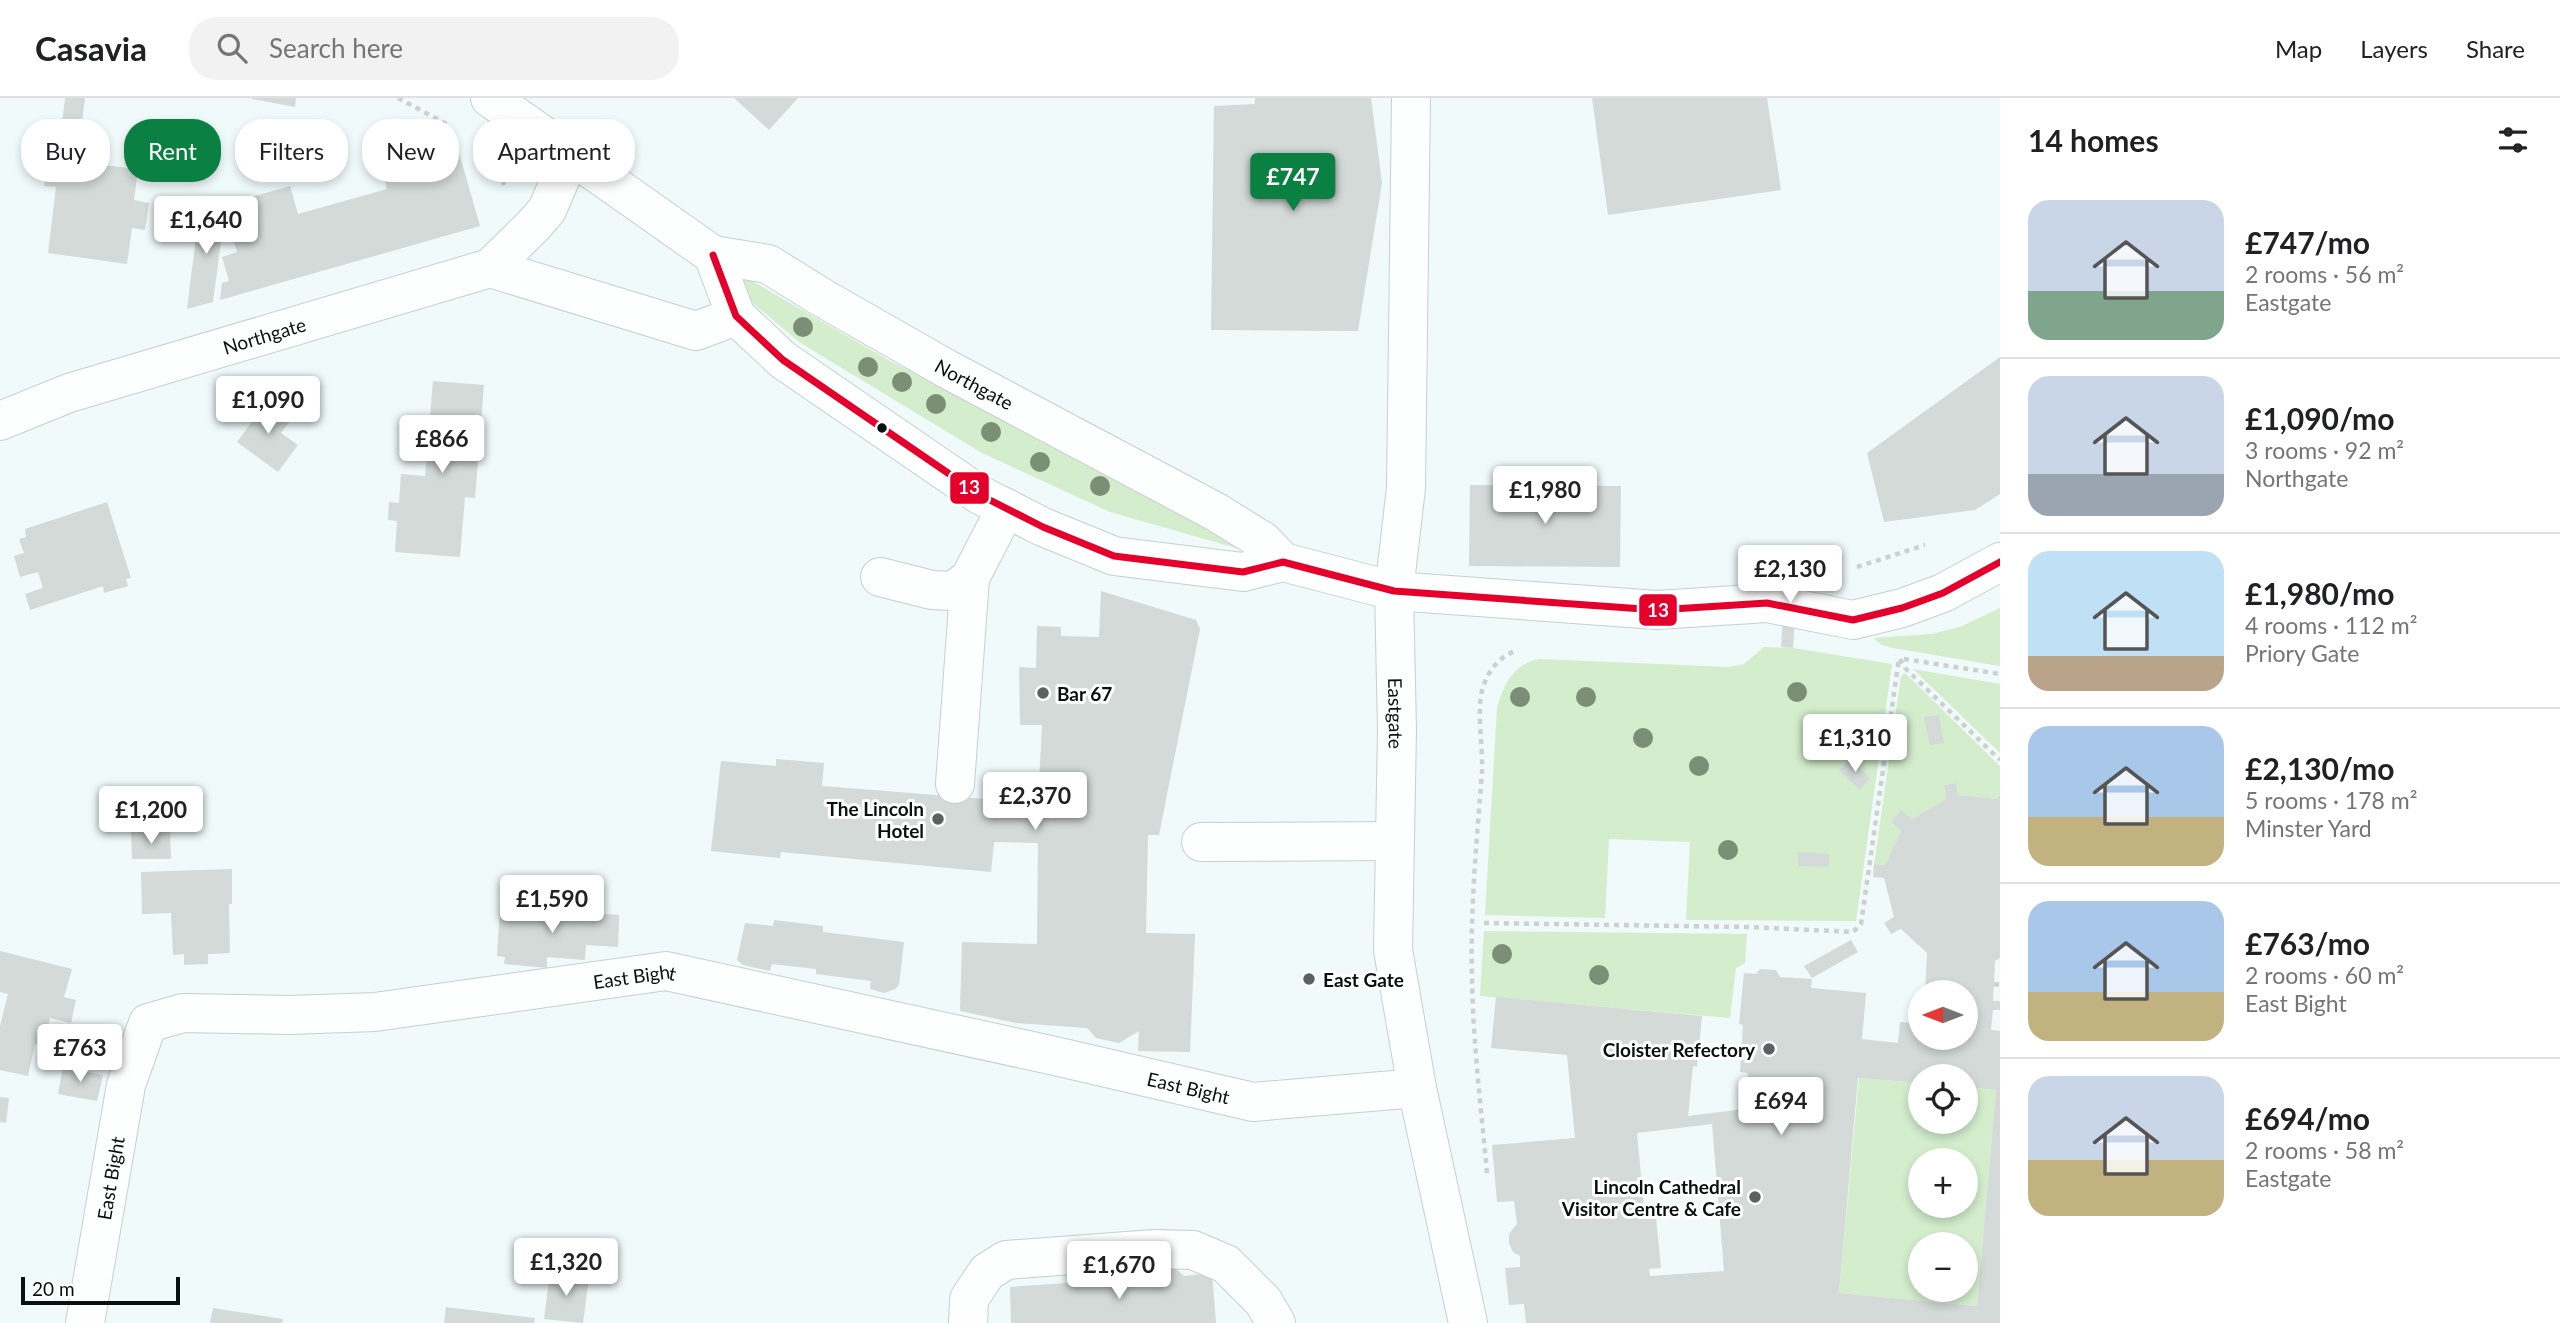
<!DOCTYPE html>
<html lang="en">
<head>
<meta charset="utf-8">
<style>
  body { margin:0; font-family:Lato,sans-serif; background:#f2f2f2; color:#202124; height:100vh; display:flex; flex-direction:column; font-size:26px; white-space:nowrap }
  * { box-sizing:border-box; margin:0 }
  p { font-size:23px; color:#757577 }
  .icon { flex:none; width:38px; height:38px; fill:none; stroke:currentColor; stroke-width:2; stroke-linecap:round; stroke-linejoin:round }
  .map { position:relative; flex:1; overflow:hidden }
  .drawer { display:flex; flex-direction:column; background:#fff; width:560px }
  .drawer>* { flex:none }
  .banner { position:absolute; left:21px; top:21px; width:665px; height:63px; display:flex; gap:14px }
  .needle { width:46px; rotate:270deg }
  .buttons { position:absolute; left:1908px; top:882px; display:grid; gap:14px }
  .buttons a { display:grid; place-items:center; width:70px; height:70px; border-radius:50%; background:#fff; box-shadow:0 4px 10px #0003; font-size:35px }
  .scale { position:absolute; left:21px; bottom:18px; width:159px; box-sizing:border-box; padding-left:7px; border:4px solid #0a100f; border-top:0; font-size:19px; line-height:24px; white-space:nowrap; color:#0a100f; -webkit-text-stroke:5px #fff; paint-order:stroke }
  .price { position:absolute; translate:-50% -60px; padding:0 16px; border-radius:7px; background:#fff; color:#222; font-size:23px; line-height:46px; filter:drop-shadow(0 2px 4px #0008) }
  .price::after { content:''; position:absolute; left:50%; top:42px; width:21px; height:16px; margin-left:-10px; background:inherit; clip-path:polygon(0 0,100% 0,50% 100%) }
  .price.current { background:#0b8043; color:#fff }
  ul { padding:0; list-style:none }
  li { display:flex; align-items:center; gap:21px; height:175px; padding:0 28px }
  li+li { border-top:2px solid #e0e0e0 }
  li span { display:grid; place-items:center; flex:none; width:196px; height:140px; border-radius:21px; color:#555 }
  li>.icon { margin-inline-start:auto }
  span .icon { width:84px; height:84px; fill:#fffc; stroke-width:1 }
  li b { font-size:30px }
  h2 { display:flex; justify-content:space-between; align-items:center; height:84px; padding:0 28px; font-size:30px }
  .pill { padding:0 24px; border-radius:28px; background:#fff; box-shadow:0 4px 10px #0003; font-size:24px; line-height:63px }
  .pill.current { background:#0b8043; color:#fff }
  header { display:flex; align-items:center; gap:42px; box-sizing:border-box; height:98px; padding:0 35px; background:#fff; border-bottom:2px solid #e0e0e0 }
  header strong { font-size:33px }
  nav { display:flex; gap:38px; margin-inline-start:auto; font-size:24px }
  .search { width:490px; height:63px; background:#f2f2f2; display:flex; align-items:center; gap:18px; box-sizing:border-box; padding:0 24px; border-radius:28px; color:#757577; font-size:26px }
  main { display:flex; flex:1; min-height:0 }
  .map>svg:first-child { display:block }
  .green { fill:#d3edcd; fill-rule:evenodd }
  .building { fill:#d3dad8; fill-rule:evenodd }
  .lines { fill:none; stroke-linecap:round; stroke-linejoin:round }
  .minor-casing { stroke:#c7cfcf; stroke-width:40 }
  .path { stroke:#ced0d0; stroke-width:4.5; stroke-dasharray:5 5; stroke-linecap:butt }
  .minor { stroke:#fdfefe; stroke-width:38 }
  .bus-1-casing { stroke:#fff; stroke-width:12 }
  .bus-1 { stroke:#e4002b; stroke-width:7 }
  .tree { fill:#7b8e76 }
  .bus-dot { fill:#0a100f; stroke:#fff; stroke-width:2.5 }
  .poi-dot { fill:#5a6261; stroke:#fff; stroke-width:2.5 }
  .labels { text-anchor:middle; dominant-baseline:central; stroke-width:6; stroke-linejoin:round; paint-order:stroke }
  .street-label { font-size:19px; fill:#0a100f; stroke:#fff }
  .poi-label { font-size:19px; font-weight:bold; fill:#0a100f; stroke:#fff; text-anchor:end }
  .line-badge { stroke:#fff; stroke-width:2.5 }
  .badge-label { font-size:19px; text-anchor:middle; font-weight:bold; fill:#fff }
</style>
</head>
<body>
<header>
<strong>Casavia</strong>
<div class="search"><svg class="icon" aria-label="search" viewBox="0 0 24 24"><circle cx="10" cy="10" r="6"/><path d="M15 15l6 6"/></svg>Search here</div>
<nav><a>Map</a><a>Layers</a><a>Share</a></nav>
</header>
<main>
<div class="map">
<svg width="2000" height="1225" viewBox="0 0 2000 1225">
  <rect width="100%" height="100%" fill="#f0fafa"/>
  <!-- green -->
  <path class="green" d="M740 176 890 263 974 304 1127 384 1243 452 1110 414 982 355 799 244 736 191Z
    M2000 510V568L1893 550 1882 547 1873 540 1932 536 1962 528Z
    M1764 549 1793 550 1892 566 1856 823 1686 822 1690 744 1609 741 1605 820 1485 817 1497 610C1503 587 1514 566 1539 561L1729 569 1744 566Z
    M1913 571 2000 586V655Z
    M1905 575 2000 668V696L1997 701 1958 697 1956 685 1944 687 1946 701 1912 721 1901 713 1891 724 1901 733 1885 767 1874 766 1901 578Z
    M1484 833 1747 836 1745 865 1736 870 1730 920 1480 898Z
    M1859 980 1920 985V1024H1965V989L1996 992 1977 1208 1839 1195ZM1920 1062H1965V1108H1920ZM1920 1146H1965V1192H1920Z"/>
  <!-- building -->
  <path class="building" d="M65 0H85L77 64 138 71 134 102 149 105 145 132 132 130 127 166 48 155 56 89 44 88 48 58 58 59Z
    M252 0H296L295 9 252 1Z
    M734 0H798L769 32Z
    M1255 0H1371L1382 85 1358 233 1211 232 1214 8 1255 6Z
    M1592 0H1767L1781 92 1608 117Z
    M456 44 480 128 220 202 222 185 229 183 222 159 237 154 223 107 290 88 298 116 387 91 380 66Z
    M220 106 223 128 213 204 187 211 200 107Z
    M2000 259V396L1975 412 1884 424 1867 355Z
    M433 283 484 287 475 400 465 399 460 459 395 454 397 423 388 422 389 404 399 405 401 376 425 378Z
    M262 300 291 322 281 335 298 347 278 374 237 344 256 318 251 314Z
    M1470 387 1621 388 1620 469 1469 468Z
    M107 404 131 480 126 481 128 488 104 495 103 488 30 512 25 496 43 490 38 474 20 479 14 458 24 455 19 441 26 439 25 431Z
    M1787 463 1799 464 1793 550 1781 549Z
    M1101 493 1196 522 1200 531 1159 737H1148L1146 835 1195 836 1190 954 1138 953 1139 933 1119 945 1096 940 1087 930 1016 925 960 913 962 844 1037 846 1038 745 994 744 991 774 781 754 780 760 711 753 721 663 776 668V661L824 665 822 688 1038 705 1042 627H1020L1019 569 1036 570 1037 528 1061 529V538L1099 539Z
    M1939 617 1944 645 1930 647 1924 619Z
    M1850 661 1870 680 1860 692 1839 672Z
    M1956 685 1958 697 1997 701 2000 696V860L1995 863 1993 903H2000V912H1993L1991 932 2000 933V1225H1526L1524 1206 1509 1207 1505 1170 1520 1169V1158L1513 1154 1509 1145V1136L1517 1126 1514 1103 1497 1104 1492 1047 1575 1040 1567 957 1491 950 1496 899 1702 918 1697 969 1693 968 1688 1018 1744 1011 1748 975 1740 974 1743 927 1739 926 1744 875 1756 876 1760 871 1776 872 1780 879 1812 881 1811 890 1866 895 1862 941 1898 945 1900 924 1920 926V940H1965V894H1925L1927 855 1901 831 1891 836 1884 825 1894 819 1884 780 1873 779 1874 766 1885 767 1901 733 1891 724 1901 712 1912 721 1946 701 1944 687ZM1920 978H1965V989L1996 992 1977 1208 1839 1195 1858 980 1920 985ZM1712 1026 1724 1173 1650 1178 1649 1171 1661 1170 1656 1120 1645 1121 1637 1035Z
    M131 734H170L171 761H132Z
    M1798 754 1829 756V769L1798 768Z
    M232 771V806H229L230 855 208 856V866L184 867V856L173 857 171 815 142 816 141 774Z
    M500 808 619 817 618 849 586 847 585 862 547 859V870L504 866 505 859 497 858Z
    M774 822 823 828V834L904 844 899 887 895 891 884 895 870 891 871 883 816 876V871L772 866 770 873 743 867 737 862 745 825 773 828Z
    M1851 842 1858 854 1812 880 1804 868Z
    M0 853 72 871 64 899 76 902 71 925 50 920 43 948 35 946 28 978 0 972V928L8 896 0 894Z
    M63 969 103 977 97 1003 58 996Z
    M0 999 9 1000 6 1025 0 1024Z
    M1175 1170 1184 1178 1212 1175 1216 1225H1011L1010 1189 1094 1183 1095 1187 1146 1182 1150 1171Z
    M550 1175 589 1181 583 1225 544 1221Z
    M446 1209 535 1220 534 1225H444Z
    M213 1210 283 1221 282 1225H210Z"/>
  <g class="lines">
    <!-- minor casing -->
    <g class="minor-casing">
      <g id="minor">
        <path id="s1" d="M490 0 713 157 768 166 821 199 947 271 1216 414 1263 443 1283 464"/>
        <path id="s2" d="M1411 0 1406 390 1394 493 1397 632 1393 852 1417 990 1468 1225"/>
        <path d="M713 157 736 218 783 262 980 397 1043 429 1114 458 1243 474 1283 464 1394 493 1657 512 1767 505 1853 522 1902 510 1943 495 2000 464"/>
        <path d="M490 170 696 233 736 218"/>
        <path id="s3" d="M0 323 69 295 490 170 533 128 547 112 571 56"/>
        <path d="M880 479 932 492 953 493 970 480 1006 410"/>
        <path d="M955 686 970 480"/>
        <path d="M1201 744 1394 743"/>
        <path id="s4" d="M85 1225 126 987 148 925 183 915 289 917 375 914 666 873 1055 958 1253 1004 1417 990"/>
        <path d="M968 1225 969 1201 987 1174 1006 1162 1154 1151 1193 1152 1226 1166 1263 1203 1276 1225"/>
      </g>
    </g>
    <!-- path -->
    <path class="path" d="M398 0 450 28
      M497 65 504 87
      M1857 469 1925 447
      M1900 561 1905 570 2000 662
      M1904 561 2000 576
      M1484 825 1748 829 1853 834 1861 826 1899 560
      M1994 886 2000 887
      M1487 1075C1481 1010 1473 944 1472 879 1470 811 1477 741 1482 673 1483 647 1476 611 1483 589 1489 571 1500 558 1518 552"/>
    <!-- minor -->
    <use href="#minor" class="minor"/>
    <!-- bus-1 casing -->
    <g class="bus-1-casing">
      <path id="bus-1" d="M713 157 736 218 783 262 980 397 1043 429 1114 458 1243 474 1283 464 1394 493 1657 512 1767 505 1853 522 1902 510 1943 495 2000 464"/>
    </g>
    <!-- bus-1 -->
    <use href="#bus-1" class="bus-1"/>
  </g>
  <!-- trees -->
  <g class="tree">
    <circle cx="803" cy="229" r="10"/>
    <circle cx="868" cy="269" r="10"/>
    <circle cx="902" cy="284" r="10"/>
    <circle cx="936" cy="306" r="10"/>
    <circle cx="991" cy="334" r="10"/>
    <circle cx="1040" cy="364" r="10"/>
    <circle cx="1100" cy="388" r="10"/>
    <circle cx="1797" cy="594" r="10"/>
    <circle cx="1520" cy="599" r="10"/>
    <circle cx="1586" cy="599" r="10"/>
    <circle cx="1643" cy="640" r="10"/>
    <circle cx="1699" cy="668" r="10"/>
    <circle cx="1728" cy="752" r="10"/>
    <circle cx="1502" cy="856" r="10"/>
    <circle cx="1599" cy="877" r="10"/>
  </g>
  <!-- markers -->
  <circle class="bus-dot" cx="882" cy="330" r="6"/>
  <g class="poi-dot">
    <circle cx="1043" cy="595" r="7"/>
    <circle cx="938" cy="721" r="7"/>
    <circle cx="1309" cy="881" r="7"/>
    <circle cx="1769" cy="951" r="7"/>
    <circle cx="1755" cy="1099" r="7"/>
  </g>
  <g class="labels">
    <!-- street labels -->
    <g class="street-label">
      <text stroke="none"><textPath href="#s3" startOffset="278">Northgate</textPath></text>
      <text stroke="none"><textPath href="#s1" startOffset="567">Northgate</textPath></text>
      <text stroke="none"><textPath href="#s2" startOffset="616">Eastgate</textPath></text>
      <text stroke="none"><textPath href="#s4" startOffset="798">East Bight</textPath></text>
      <text stroke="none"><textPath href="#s4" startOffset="1365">East Bight</textPath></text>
      <text stroke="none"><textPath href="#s4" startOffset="147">East Bight</textPath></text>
    </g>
    <!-- poi labels -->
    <g class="poi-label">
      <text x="1057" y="595" text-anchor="start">Bar 67</text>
      <text x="924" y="710">The Lincoln<tspan x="924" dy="22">Hotel</tspan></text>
      <text x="1323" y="881" text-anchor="start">East Gate</text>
      <text x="1755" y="951">Cloister Refectory</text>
      <text x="1741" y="1088">Lincoln Cathedral<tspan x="1741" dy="22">Visitor Centre &amp; Cafe</tspan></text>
    </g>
  </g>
  <g class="line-badge">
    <rect x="949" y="373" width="41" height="34" rx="7" fill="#e4002b"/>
    <rect x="1638" y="495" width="40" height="34" rx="7" fill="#e4002b"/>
  </g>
  <g class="badge-label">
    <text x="969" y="396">13</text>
    <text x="1658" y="519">13</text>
  </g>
</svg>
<div class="buttons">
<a><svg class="needle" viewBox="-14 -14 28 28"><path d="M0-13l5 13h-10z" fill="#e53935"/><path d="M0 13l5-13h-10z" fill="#757577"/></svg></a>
<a><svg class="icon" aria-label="locate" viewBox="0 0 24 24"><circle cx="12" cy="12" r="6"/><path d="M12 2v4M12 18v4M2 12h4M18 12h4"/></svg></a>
<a>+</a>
<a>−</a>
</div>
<div class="scale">20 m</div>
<b class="price current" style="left:1293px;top:115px">£747</b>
<b class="price" style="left:206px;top:158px">£1,640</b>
<b class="price" style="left:268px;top:338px">£1,090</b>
<b class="price" style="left:442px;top:377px">£866</b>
<b class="price" style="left:1545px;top:428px">£1,980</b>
<b class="price" style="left:1790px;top:507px">£2,130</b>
<b class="price" style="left:1855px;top:676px">£1,310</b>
<b class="price" style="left:1035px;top:734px">£2,370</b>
<b class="price" style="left:151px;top:748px">£1,200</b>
<b class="price" style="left:552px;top:837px">£1,590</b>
<b class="price" style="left:80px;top:986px">£763</b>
<b class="price" style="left:1781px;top:1039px">£694</b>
<b class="price" style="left:566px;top:1200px">£1,320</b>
<b class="price" style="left:1119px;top:1203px">£1,670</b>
<div class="banner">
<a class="pill">Buy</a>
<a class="pill current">Rent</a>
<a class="pill">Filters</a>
<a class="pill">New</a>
<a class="pill">Apartment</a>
</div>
</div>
<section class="drawer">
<h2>14 homes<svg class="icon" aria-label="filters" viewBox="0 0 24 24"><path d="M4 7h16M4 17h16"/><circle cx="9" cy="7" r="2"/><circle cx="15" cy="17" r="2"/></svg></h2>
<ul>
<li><span style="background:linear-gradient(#c9d6e8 65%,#7fa58c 0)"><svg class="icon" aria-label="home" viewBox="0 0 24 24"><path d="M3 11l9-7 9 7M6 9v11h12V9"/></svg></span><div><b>£747/mo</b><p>2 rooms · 56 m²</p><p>Eastgate</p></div></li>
<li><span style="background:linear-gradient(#c9d6e8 70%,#9aa5b1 0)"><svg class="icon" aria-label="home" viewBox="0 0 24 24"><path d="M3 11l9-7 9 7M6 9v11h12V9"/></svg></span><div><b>£1,090/mo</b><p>3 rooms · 92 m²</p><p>Northgate</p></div></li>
<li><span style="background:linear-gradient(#bfe0f5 75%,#b9a48a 0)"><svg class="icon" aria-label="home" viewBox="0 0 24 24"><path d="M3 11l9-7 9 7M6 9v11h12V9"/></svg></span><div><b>£1,980/mo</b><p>4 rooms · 112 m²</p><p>Priory Gate</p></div></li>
<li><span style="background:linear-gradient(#a9c7e8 65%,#c2b280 0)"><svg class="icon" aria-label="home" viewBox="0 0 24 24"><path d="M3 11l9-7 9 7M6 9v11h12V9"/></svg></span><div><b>£2,130/mo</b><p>5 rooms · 178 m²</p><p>Minster Yard</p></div></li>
<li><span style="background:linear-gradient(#a9c7e8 65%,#c2b280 0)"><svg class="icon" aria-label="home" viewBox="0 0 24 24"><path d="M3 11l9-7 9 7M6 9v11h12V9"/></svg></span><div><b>£763/mo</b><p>2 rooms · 60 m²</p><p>East Bight</p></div></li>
<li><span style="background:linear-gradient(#c9d6e8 60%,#c2b280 0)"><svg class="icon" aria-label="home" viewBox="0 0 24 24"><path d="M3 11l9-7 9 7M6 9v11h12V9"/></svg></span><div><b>£694/mo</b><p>2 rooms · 58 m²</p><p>Eastgate</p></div></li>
</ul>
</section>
</main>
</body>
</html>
